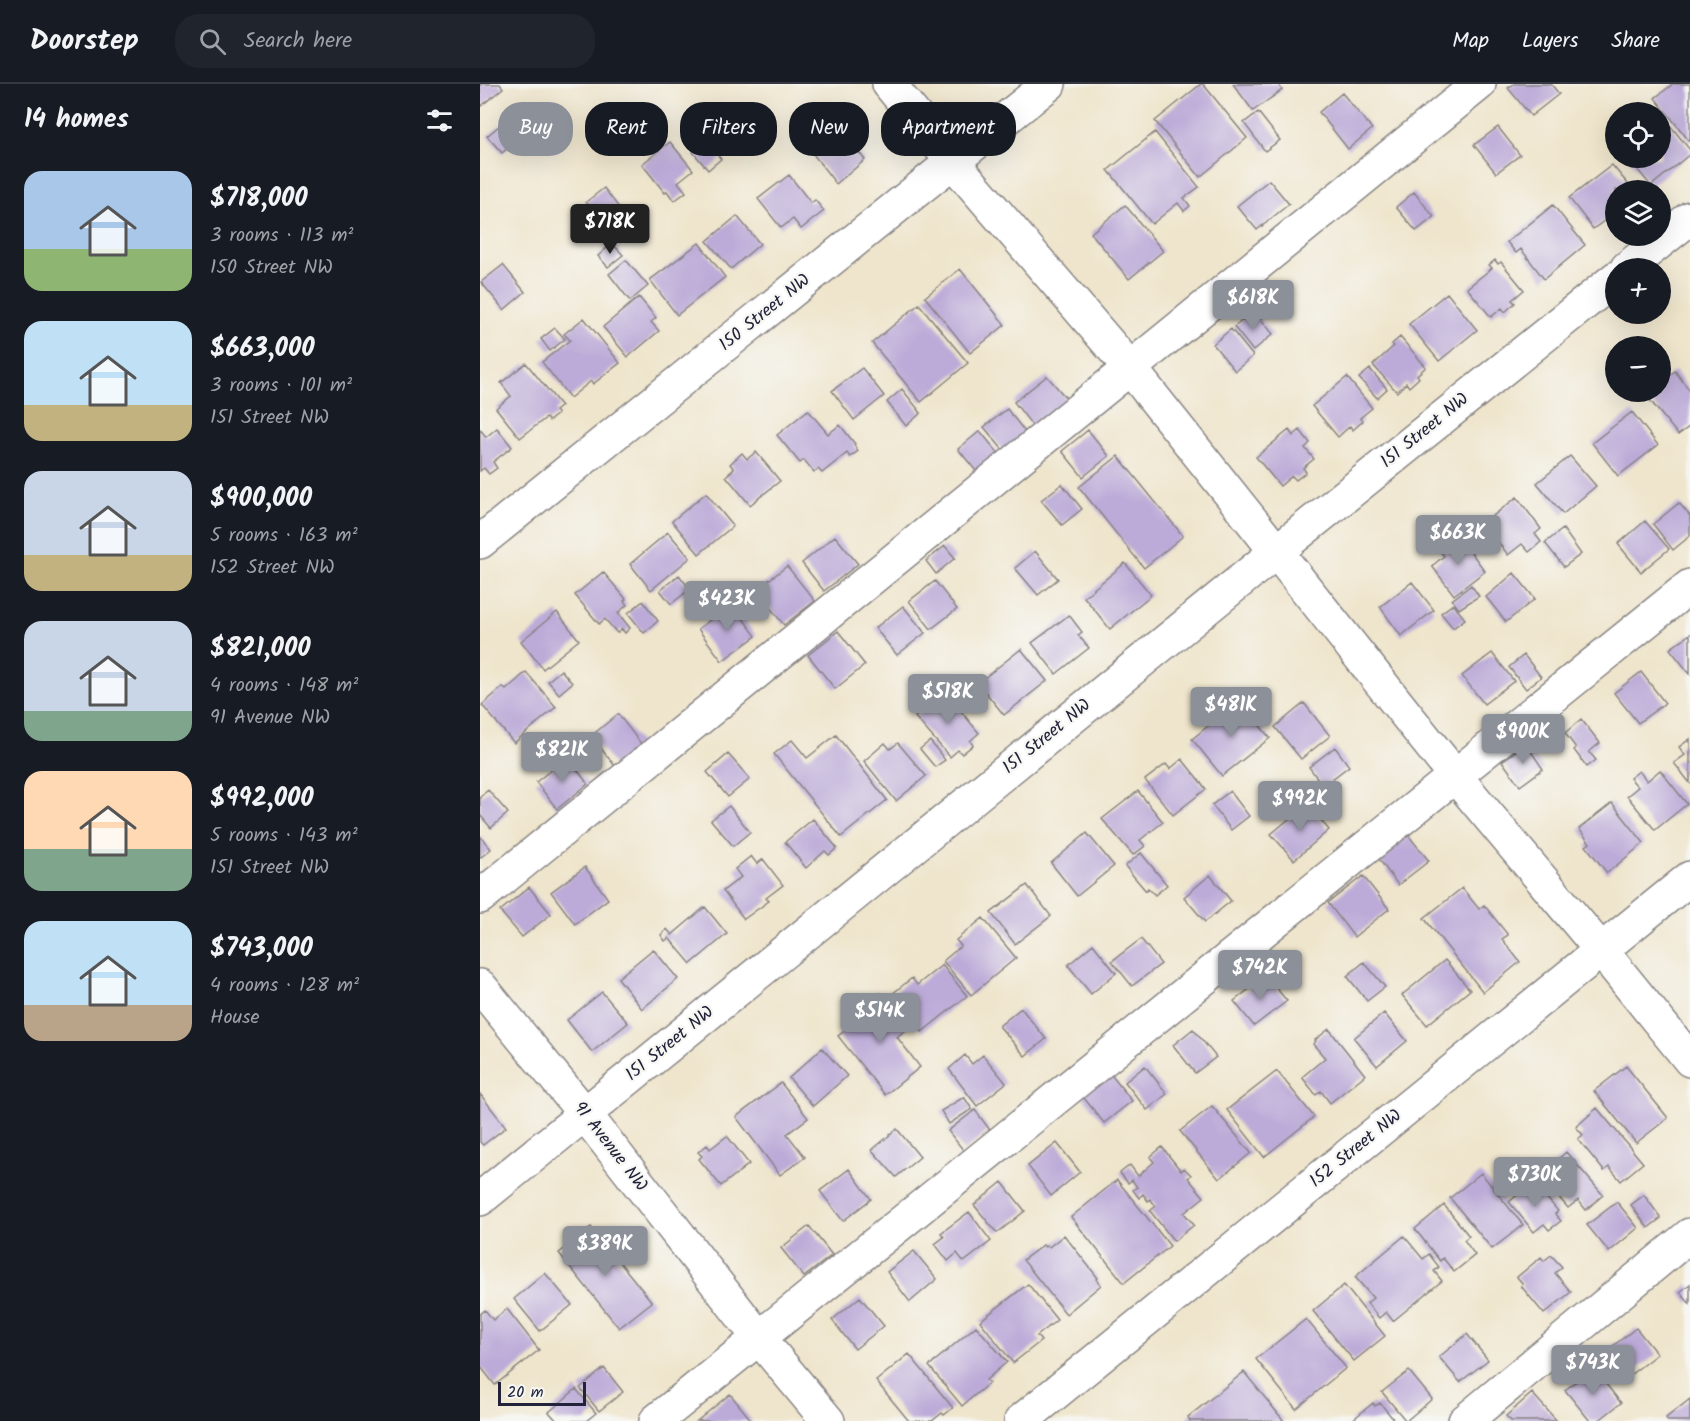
<!DOCTYPE html>
<html lang="en">
<head>
<meta charset="utf-8">
<style>
  body { margin:0; font-family:Kalam,sans-serif; background:#20242c; color:#f1f3f6; height:100vh; display:flex; flex-direction:column; font-size:22px; white-space:nowrap }
  * { box-sizing:border-box; margin:0 }
  p { font-size:20px; color:#9ea1a6 }
  .icon { flex:none; width:33px; height:33px; fill:none; stroke:currentColor; stroke-width:2; stroke-linecap:round; stroke-linejoin:round }
  .map { position:relative; flex:1; overflow:hidden }
  .details { display:flex; flex-direction:column; background:#171b24; width:480px }
  .details>* { flex:none }
  .banner { position:absolute; left:18px; top:18px; width:570px; height:54px; display:flex; gap:12px }
  .buttons { position:absolute; left:1125px; top:18px; display:grid; gap:12px }
  .buttons a { display:grid; place-items:center; width:66px; height:66px; border-radius:50%; background:#171b24; box-shadow:0 6px 24px #0002; font-size:30px }
  .scale { position:absolute; left:18px; bottom:15px; width:88px; box-sizing:border-box; padding-left:6px; border:3px solid #22223b; border-top:0; font-size:16px; line-height:21px; white-space:nowrap; color:#22223b; -webkit-text-stroke:4px #f6f6f2; paint-order:stroke }
  .price { position:absolute; translate:-50% -51px; padding:0 14px; border-radius:6px; background:#8c9099; color:#fff; font-size:20px; line-height:39px; filter:drop-shadow(0 2px 3px #0008) }
  .price::after { content:''; position:absolute; left:50%; top:36px; width:18px; height:14px; margin-left:-9px; background:inherit; clip-path:polygon(0 0,100% 0,50% 100%) }
  .price.selected { background:#222; color:#fff }
  ul { padding:0; list-style:none }
  li { display:flex; align-items:center; gap:18px; height:150px; padding:0 24px }
  li span { display:grid; place-items:center; flex:none; width:168px; height:120px; border-radius:18px; color:#555 }
  li>.icon { margin-inline-start:auto }
  span .icon { width:72px; height:72px; fill:#fffc; stroke-width:1 }
  li b { font-size:26px }
  h2 { display:flex; justify-content:space-between; align-items:center; height:72px; padding:0 24px; font-size:26px }
  .tag { padding:0 21px; border-radius:24px; background:#171b24; box-shadow:0 6px 24px #0002; font-size:21px; line-height:54px }
  .tag.selected { background:#8c9099; color:#fff }
  header { display:flex; align-items:center; gap:36px; box-sizing:border-box; height:84px; padding:0 30px; background:#171b24; border-bottom:2px solid #363941 }
  header strong { font-size:28px }
  nav { display:flex; gap:33px; margin-inline-start:auto; font-size:21px }
  .search { width:420px; height:54px; background:#20242c; display:flex; align-items:center; gap:15px; box-sizing:border-box; padding:0 21px; border-radius:24px; color:#9ea1a6; font-size:22px }
  main { display:flex; flex:1; min-height:0 }
  .map>svg:first-child { display:block }
  .building { fill:#bcabd8 }
  .lines { fill:none; stroke-linecap:round; stroke-linejoin:round }
  .minor-casing { stroke:#888484; stroke-width:36 }
  .minor { stroke:#fff; stroke-width:33 }
  .labels { text-anchor:middle; dominant-baseline:central; stroke-width:4.5; stroke-linejoin:round; paint-order:stroke }
  .street-label { font-size:18px; fill:#22223b; stroke:#f6f6f2 }
</style>
</head>
<body>
<header>
<strong>Doorstep</strong>
<div class="search"><svg class="icon" aria-label="search" viewBox="0 0 24 24"><circle cx="10" cy="10" r="6"/><path d="M15 15l6 6"/></svg>Search here</div>
<nav><a>Map</a><a>Layers</a><a>Share</a></nav>
</header>
<main>
<section class="details">
<h2>14 homes<svg class="icon" aria-label="filters" viewBox="0 0 24 24"><path d="M4 7h16M4 17h16"/><circle cx="9" cy="7" r="2"/><circle cx="15" cy="17" r="2"/></svg></h2>
<ul>
<li><span style="background:linear-gradient(#a9c7e8 65%,#8fb573 0)"><svg class="icon" aria-label="home" viewBox="0 0 24 24"><path d="M3 11l9-7 9 7M6 9v11h12V9"/></svg></span><div><b>$718,000</b><p>3 rooms · 113 m²</p><p>150 Street NW</p></div></li>
<li><span style="background:linear-gradient(#bfe0f5 70%,#c2b280 0)"><svg class="icon" aria-label="home" viewBox="0 0 24 24"><path d="M3 11l9-7 9 7M6 9v11h12V9"/></svg></span><div><b>$663,000</b><p>3 rooms · 101 m²</p><p>151 Street NW</p></div></li>
<li><span style="background:linear-gradient(#c9d6e8 70%,#c2b280 0)"><svg class="icon" aria-label="home" viewBox="0 0 24 24"><path d="M3 11l9-7 9 7M6 9v11h12V9"/></svg></span><div><b>$900,000</b><p>5 rooms · 163 m²</p><p>152 Street NW</p></div></li>
<li><span style="background:linear-gradient(#c9d6e8 75%,#7fa58c 0)"><svg class="icon" aria-label="home" viewBox="0 0 24 24"><path d="M3 11l9-7 9 7M6 9v11h12V9"/></svg></span><div><b>$821,000</b><p>4 rooms · 148 m²</p><p>91 Avenue NW</p></div></li>
<li><span style="background:linear-gradient(#ffd9b3 65%,#7fa58c 0)"><svg class="icon" aria-label="home" viewBox="0 0 24 24"><path d="M3 11l9-7 9 7M6 9v11h12V9"/></svg></span><div><b>$992,000</b><p>5 rooms · 143 m²</p><p>151 Street NW</p></div></li>
<li><span style="background:linear-gradient(#bfe0f5 70%,#b9a48a 0)"><svg class="icon" aria-label="home" viewBox="0 0 24 24"><path d="M3 11l9-7 9 7M6 9v11h12V9"/></svg></span><div><b>$743,000</b><p>4 rooms · 128 m²</p><p>House</p></div></li>
</ul>
</section>
<div class="map">
<svg width="1210" height="1337" viewBox="0 0 1210 1337">
  <rect width="100%" height="100%" fill="#f6f6f2"/>
  <filter id="ink" filterUnits="userSpaceOnUse"><feTurbulence type="fractalNoise" baseFrequency=".0167" numOctaves="2"/><feDisplacementMap in="SourceGraphic" scale="12" xChannelSelector="R" yChannelSelector="G"/><feConvolveMatrix kernelMatrix="1 2 1 2 8 2 1 2 1" color-interpolation-filters="sRGB"/></filter>
  <filter id="wash" filterUnits="userSpaceOnUse"><feTurbulence type="fractalNoise" baseFrequency=".008" numOctaves="4" result="noise"/><feDisplacementMap in="SourceGraphic" scale="24" xChannelSelector="R" yChannelSelector="G"/><feGaussianBlur stdDeviation="1.35" result="paint"/><feColorMatrix in="noise" values="0 0 0 0 0 0 0 0 0 0 0 0 0 0 0 0 0 1.4 0 .05"/><feComposite in="paint" operator="in"/></filter>
  <g filter="url(#wash)">
    <rect width="100%" height="100%" fill="#efe5cc"/>
    <g id="blocks">
      <!-- building -->
      <path class="building" d="M0 0H20L23 4 0 23Z
        M721 0H723L767 54 720 93 675 37Z
        M753 0H798L802 6 773 27Z
        M1034 0H1071L1079 10 1051 32 1028 4Z
        M1193 0H1210V58L1175 14Z
        M862 9 892 45 868 65 839 28Z
        M778 28 800 56 785 67 764 39Z
        M1186 36 1210 66V70L1171 102 1148 74H1180V41Z
        M20 41 35 58 22 69 7 52Z
        M1018 43 1040 71 1016 89 994 61Z
        M362 47 385 76 356 100 333 70Z
        M675 48 719 103 704 114 710 122 704 127 698 119 672 140 628 86Z
        M190 58 213 86 198 98 206 108 194 117 187 107 185 109 162 80Z
        M226 58 241 75 228 86 213 68Z
        M1132 81 1153 106H1136V128L1113 145 1089 114Z
        M309 91 331 119 335 116 344 127 321 145 313 135 301 144 278 115Z
        M789 96 809 120 777 146 757 122Z
        M124 104 146 133 129 146 106 118Z
        M934 108 954 133 936 147 916 123Z
        M645 121 683 167 649 195 611 149Z
        M1073 121 1105 161 1064 195 1041 165 1036 169 1027 158Z
        M257 132 280 160 251 185 227 157Z
        M132 159 143 171 128 183 118 172Z
        M219 159 245 193 197 231 170 196Z
        M146 176 168 202 150 217 129 190Z
        M1015 176 1018 180 1021 178 1044 206 1032 216 1035 219 1025 228 1022 224 1011 233 987 204 1012 184 1009 181Z
        M23 181 45 208 24 226 1 198Z
        M480 185 525 241 490 269 445 213Z
        M967 209 997 246 959 277 929 240Z
        M159 213 176 234 171 238 179 247 148 273 123 243Z
        M439 220 488 279 441 318 392 259Z
        M774 227 793 250 773 267 754 243Z
        M104 234 140 279 113 300 111 297 90 314 62 278 90 256 84 250Z
        M75 244 85 255 70 267 61 255Z
        M751 245 773 272 755 287 733 260Z
        M920 253 946 283 937 291 939 294 929 303 926 299 917 308 893 281 914 262 912 260Z
        M46 279 81 322 75 327 78 330 69 337 66 334 40 354 16 324 31 312 21 299Z
        M382 284 404 312 374 336 352 307Z
        M890 285 907 305 897 314 879 294Z
        M1195 287 1210 307V342L1198 351 1169 315 1178 308H1180L1182 304 1180 298Z
        M567 292 592 321 558 349 534 318Z
        M867 293 892 324 880 334 883 337 873 346 870 342 858 353 832 322Z
        M422 305 441 329 426 342 407 318Z
        M527 325 549 353 527 371 504 343Z
        M328 326 348 350 360 341 375 360 374 361 378 367 370 373 367 369 342 389 338 385 334 388 324 376 320 379 297 351Z
        M1152 328 1178 361 1138 392 1112 359Z
        M17 344 32 363 13 378 17 384 9 390 4 384 0 387V345L6 353Z
        M608 346 629 372 603 393 582 367Z
        M809 346 813 352 820 346 830 359 825 364 834 375 823 384 826 388 816 396 812 392 800 402 776 373Z
        M500 347 523 375 501 393 478 365Z
        M276 368 300 397 270 421 246 392 254 385 250 380 262 369 267 375Z
        M638 372 703 452 664 484 599 403Z
        M1090 372 1116 402 1083 430 1057 399Z
        M582 400 602 425 582 441 561 416Z
        M226 409 253 442 219 470 192 437Z
        M1037 413 1061 445 1055 450 1061 458 1049 468 1042 460 1028 471 1004 439Z
        M1199 419 1210 432V452L1193 466 1173 440Z
        M1165 437 1189 465 1161 488 1138 460Z
        M1083 445 1101 470 1084 483 1065 459Z
        M188 448 210 474 171 506 150 480Z
        M978 451 1005 487 974 511 952 482 964 472 959 466Z
        M355 452 378 480 344 507 322 479Z
        M465 462 475 474 456 490 446 477Z
        M555 467 578 495 558 511 535 484Z
        M645 479 671 511 630 545 604 513Z
        M307 482 335 517 304 541 276 506Z
        M123 488 146 515 144 517 147 521 138 529 150 544 145 549 142 545 137 549 125 535 119 540 95 511Z
        M1034 489 1055 515 1026 538 1006 513Z
        M199 491 210 505 191 520 180 506Z
        M455 497 477 525 451 545 429 517Z
        M932 498 954 526 921 552 900 523Z
        M991 501 999 512 979 525 972 516Z
        M163 517 178 537 164 549 148 529Z
        M252 520 276 552 242 577 218 545Z
        M973 520 985 535 973 544 961 529Z
        M423 522 445 549 417 571 395 544Z
        M77 528 99 556 63 585 41 557Z
        M589 531 602 548 598 551 609 564 576 590 552 559Z
        M358 547 385 581 355 605 328 571Z
        M1210 550V590L1190 565Z
        M541 565 567 597 524 631 498 599Z
        M1012 569 1034 597 1004 620 982 592Z
        M1044 571 1061 593 1046 605 1029 583Z
        M81 586 92 599 79 610 68 597Z
        M46 588 76 623 34 659 2 621 23 603 26 606Z
        M1161 588 1185 619 1158 639 1134 609Z
        M465 608 499 649 490 657 493 661 482 670 478 666 470 673 435 633Z
        M759 617 790 654 742 692 712 655Z
        M824 619 850 652 821 675 795 643Z
        M138 630 162 661 135 682 111 652Z
        M1101 635 1120 659 1109 668 1116 676 1107 683 1094 666 1096 664 1085 649Z
        M356 651 407 716 361 753 294 670 312 656 327 674Z
        M1210 655V699L1194 679 1205 671 1199 663Z
        M450 657 465 676 455 683 440 665Z
        M405 659 410 665 418 659 446 692 416 717 384 677Z
        M1046 660 1063 685 1040 702 1022 677Z
        M855 663 869 682 843 702 829 683Z
        M248 670 270 695 248 713 227 688Z
        M87 673 108 700 77 725 56 698Z
        M702 675 726 705 693 731 665 696 686 680 690 685Z
        M1180 686 1207 720 1175 746 1147 712 1158 703 1150 694 1159 687 1167 697Z
        M8 706 28 729 11 744 0 731V713Z
        M658 707 683 738 660 756 665 762 653 771 622 735Z
        M750 707 769 732 751 746 732 721Z
        M1132 719 1164 759 1127 789 1106 762 1110 759 1099 745Z
        M827 720 849 746 814 776 791 750Z
        M249 722 270 748 253 762 231 736Z
        M333 735 357 764 349 771 345 767 326 784 305 758Z
        M607 749 634 782 597 812 571 779Z
        M928 751 949 777 918 801 898 774Z
        M0 752 11 765 0 774Z
        M661 769 687 801 675 811 668 804 666 807 645 782Z
        M271 772 277 780 283 775 303 801 286 814 289 817 264 835 243 807 261 793 255 785Z
        M105 783 128 815 95 840 71 808Z
        M730 791 751 817 725 838 704 813Z
        M883 792 909 825 874 853 848 819Z
        M547 801 571 832 535 860 511 829Z
        M49 803 71 830 42 853 20 827Z
        M982 804 999 825 1004 821 1028 851 1022 855 1040 878 1003 908 944 834Z
        M225 823 247 850 211 880 189 854 185 857 181 851 187 845 192 851Z
        M503 834 536 874 491 911 463 877 481 862 476 856Z
        M661 855 681 880 652 902 632 877Z
        M613 860 636 889 611 910 588 881Z
        M173 865 198 895 162 925 138 894Z
        M965 876 990 906 947 941 922 911Z
        M884 878 905 903 887 917 867 892Z
        M462 881 487 912 442 948 412 910 432 894 437 901Z
        M786 892 807 917 774 942 754 917Z
        M122 908 148 939 112 968 87 936Z
        M400 909 428 944 417 953 440 983 405 1011 358 952 371 942 366 936Z
        M541 924 566 955 545 972 519 942Z
        M904 929 927 957 897 982 874 954Z
        M713 945 736 973 715 989 693 961Z
        M849 945 885 991 850 1019 841 1007 836 1011 822 993 845 974 833 960 836 957 835 956Z
        M342 964 367 992 333 1022 309 994Z
        M485 971 492 980 503 971 526 999 497 1022 469 985Z
        M665 982 687 1010 667 1026 645 998Z
        M1146 982 1188 1034 1156 1059 1114 1007Z
        M628 987 652 1017 624 1039 600 1009Z
        M797 987 834 1033 784 1073 747 1026Z
        M301 999 328 1034 307 1050 325 1073 300 1091 256 1033Z
        M0 1010 26 1043 3 1061 0 1058Z
        M484 1013 492 1025 469 1040 461 1027Z
        M732 1022 771 1069 739 1095 700 1047Z
        M1117 1024 1163 1079 1141 1097 1129 1083 1124 1087 1098 1055 1103 1051 1096 1043Z
        M495 1026 510 1046 484 1067 468 1047Z
        M417 1045 440 1073 416 1093 392 1066Z
        M247 1052 269 1080 241 1102 219 1075 222 1072 218 1068 227 1061 230 1065Z
        M577 1059 600 1088 571 1112 548 1082Z
        M682 1063 701 1087 704 1084 711 1091 708 1094 724 1113 704 1129 714 1141 694 1157 670 1127 676 1122 670 1115 668 1117 663 1110 659 1114 653 1106 657 1103 652 1096 648 1099 640 1089 650 1081 658 1092 674 1078 670 1073Z
        M1086 1068 1123 1111 1106 1126 1098 1116 1088 1124 1060 1091Z
        M369 1085 391 1115 363 1137 340 1107Z
        M1001 1089 1043 1141 1012 1165 970 1114Z
        M637 1096 690 1162 644 1199 591 1133Z
        M522 1098 545 1127 517 1149 494 1121Z
        M1053 1098 1078 1127 1075 1130 1081 1137 1069 1146 1064 1140 1054 1148 1029 1118Z
        M1164 1111 1181 1134 1168 1144 1151 1121Z
        M1137 1118 1158 1144 1129 1168 1107 1141Z
        M964 1121 989 1152 984 1156 995 1171 974 1188 963 1174 960 1177 935 1145Z
        M489 1128 511 1157 484 1178 477 1169 468 1177 455 1160 464 1153 461 1149Z
        M329 1142 352 1171 324 1193 301 1164Z
        M111 1143 172 1218 139 1244 79 1169 90 1160 88 1158Z
        M584 1151 618 1194 616 1195 621 1201 586 1230 543 1176 563 1161 565 1163 567 1161 569 1163Z
        M924 1152 943 1175 949 1170 959 1183 954 1187 962 1197 913 1237 906 1228 899 1234 887 1219 893 1214 875 1193Z
        M434 1167 457 1195 430 1218 407 1188Z
        M1071 1171 1082 1183 1075 1189 1091 1208 1064 1230 1041 1202 1043 1200 1037 1193 1061 1173 1064 1177Z
        M65 1189 92 1221 60 1247 34 1215Z
        M548 1200 577 1236 557 1252 561 1257 533 1279 500 1237Z
        M1210 1200V1220L1200 1208Z
        M864 1201 905 1252 874 1277 833 1227Z
        M380 1213 404 1242 375 1265 352 1236Z
        M27 1225 59 1266 15 1301 0 1282V1230L5 1226 13 1236Z
        M826 1235 866 1284 816 1325 776 1275Z
        M496 1242 527 1278 506 1296 509 1299 482 1322 449 1282Z
        M1156 1244 1177 1270 1150 1291 1129 1265Z
        M987 1250 1008 1276 980 1298 959 1273Z
        M429 1270 473 1324 464 1331 462 1329 452 1337H429L396 1297Z
        M124 1284 143 1308 119 1327 100 1304Z
        M1113 1284 1141 1319 1118 1337H1110L1085 1306Z
        M929 1287 952 1315 926 1337 902 1308Z
        M764 1288 804 1337H710L708 1333Z
        M96 1305 116 1329 106 1337H77L69 1328Z
        M1052 1309 1077 1337H1031L1026 1332Z
        M250 1310 272 1337H217Z
        M1210 1315V1337H1188L1186 1334Z
        M893 1319 895 1322 900 1319 915 1337H871Z"/>
    </g>
  </g>
  <g filter="url(#ink)">
    <use href="#blocks" fill-opacity="0" stroke="#888484" stroke-width="1.5"/>
    <g class="lines">
      <!-- minor casing -->
      <g class="minor-casing">
        <path id="minor" d="M409 0 473 78 650 284 975 692 1121 866 1210 976
          M1147 184 1210 134
          M0 458 569 0
          M0 813 999 0
          M0 902 104 1029 279 1254 348 1337
          M0 1115 797 467 1136 194
          M176 1337 1210 502
          M541 1337 1210 794
          M985 1337 1210 1151"/>
      </g>
      <!-- minor -->
      <use href="#minor" class="minor"/>
    </g>
  </g>
  <g class="labels">
    <!-- street labels -->
    <g class="street-label">
      <text transform="translate(285 229) rotate(-39)">150 Street NW</text>
      <text transform="translate(945 347) rotate(-39)">151 Street NW</text>
      <text transform="translate(567 653) rotate(-39)">151 Street NW</text>
      <text transform="translate(190 960) rotate(-39)">151 Street NW</text>
      <text transform="translate(130 1063) rotate(52)">91 Avenue NW</text>
      <text transform="translate(876 1065) rotate(-39)">152 Street NW</text>
    </g>
  </g>
</svg>
<div class="buttons">
<a><svg class="icon" aria-label="locate" viewBox="0 0 24 24"><circle cx="12" cy="12" r="6"/><path d="M12 2v4M12 18v4M2 12h4M18 12h4"/></svg></a>
<a><svg class="icon" aria-label="layers" viewBox="0 0 24 24"><path d="M12 4l9 5-9 5-9-5zM3 14l9 5 9-5"/></svg></a>
<a>+</a>
<a>−</a>
</div>
<div class="scale">20 m</div>
<b class="price selected" style="left:130px;top:171px">$718K</b>
<b class="price" style="left:773px;top:247px">$618K</b>
<b class="price" style="left:978px;top:482px">$663K</b>
<b class="price" style="left:247px;top:548px">$423K</b>
<b class="price" style="left:468px;top:641px">$518K</b>
<b class="price" style="left:751px;top:654px">$481K</b>
<b class="price" style="left:1043px;top:681px">$900K</b>
<b class="price" style="left:82px;top:699px">$821K</b>
<b class="price" style="left:820px;top:748px">$992K</b>
<b class="price" style="left:780px;top:917px">$742K</b>
<b class="price" style="left:400px;top:960px">$514K</b>
<b class="price" style="left:1055px;top:1124px">$730K</b>
<b class="price" style="left:125px;top:1193px">$389K</b>
<b class="price" style="left:1113px;top:1312px">$743K</b>
<div class="banner">
<a class="tag selected">Buy</a>
<a class="tag">Rent</a>
<a class="tag">Filters</a>
<a class="tag">New</a>
<a class="tag">Apartment</a>
</div>
</div>
</main>
</body>
</html>
